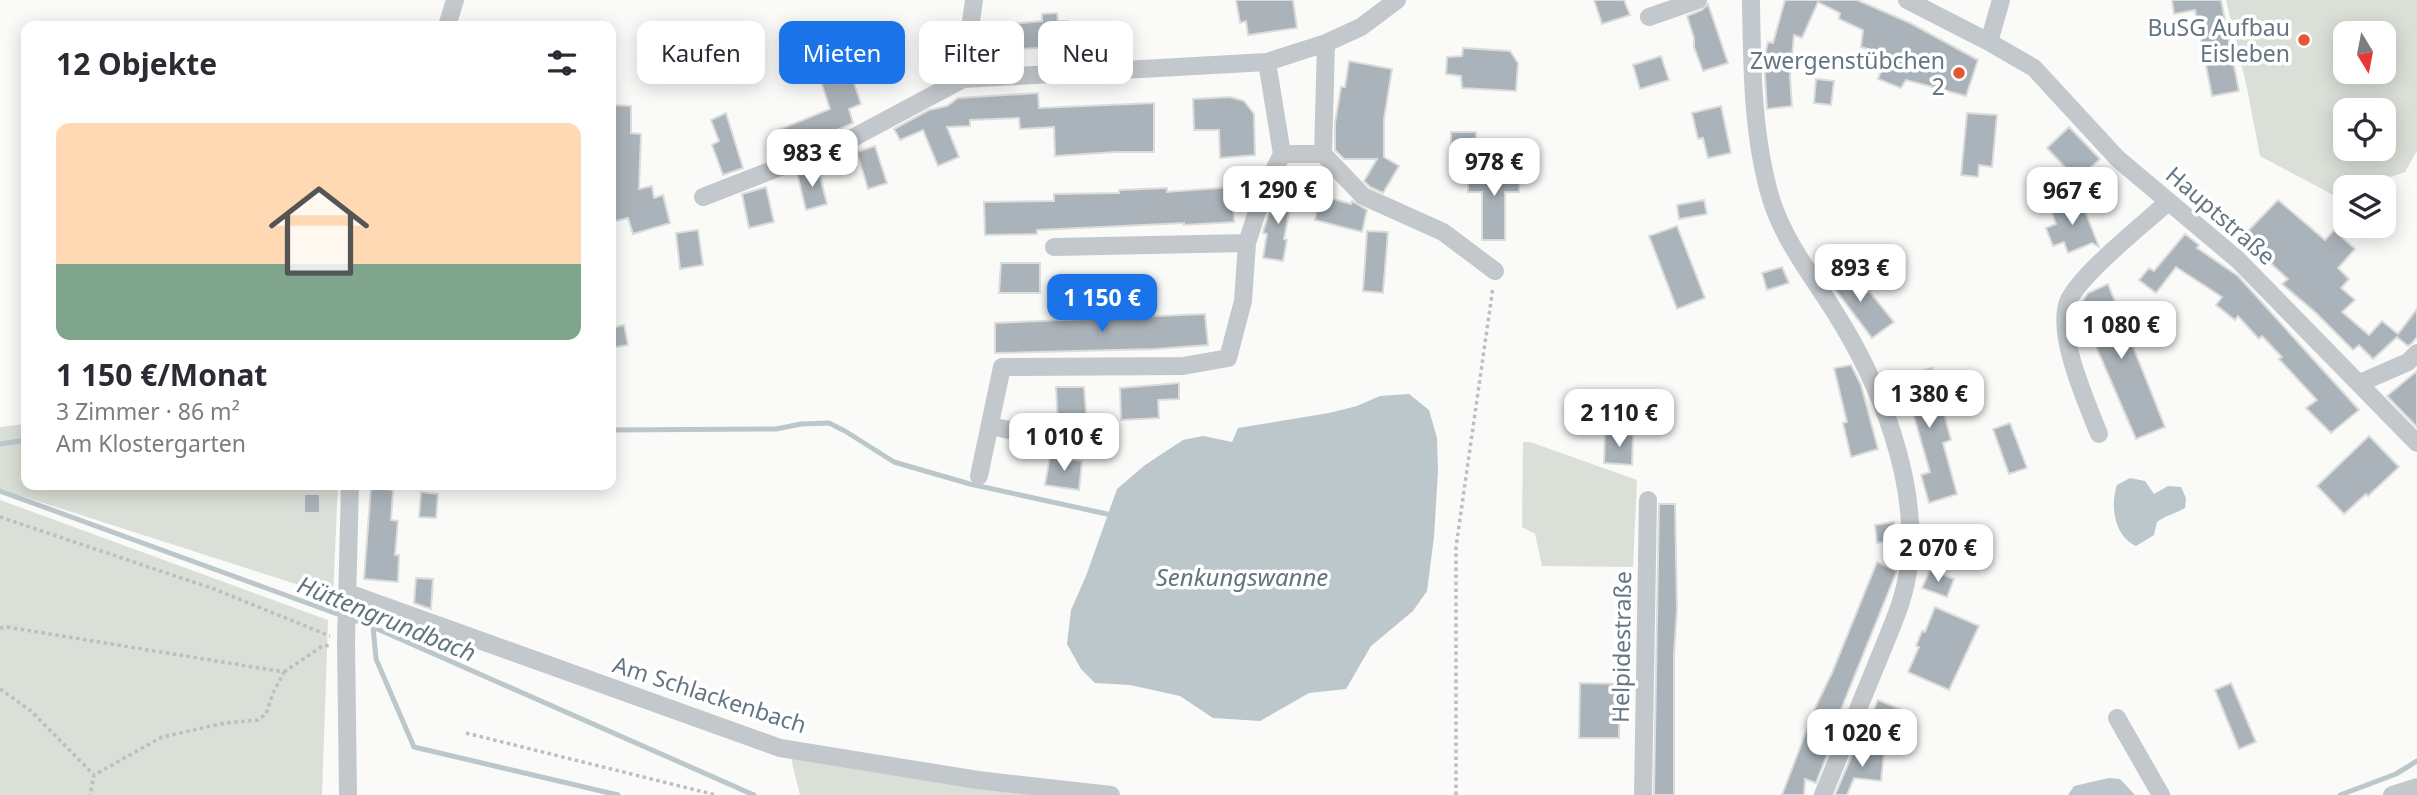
<!DOCTYPE html>
<html lang="de">
<head>
<meta charset="utf-8">
<style>
  body { margin:0; font-family:"Noto Sans",sans-serif; background:#f7f7f7; color:#2b2b33; height:100vh; display:flex; flex-direction:column; font-size:26px; white-space:nowrap }
  * { box-sizing:border-box; margin:0 }
  p { font-size:23px; color:#7c7c81 }
  .icon { flex:none; width:38px; height:38px; fill:none; stroke:currentColor; stroke-width:2; stroke-linecap:round; stroke-linejoin:round }
  .map { position:relative; flex:1; overflow:hidden }
  .drawer { position:absolute; left:21px; top:21px; width:595px; height:469px; display:flex; flex-direction:column; background:#fff; border-radius:14px; box-shadow:0 4px 18px #0003 }
  .drawer>* { flex:none }
  .guide { position:absolute; left:637px; top:21px; width:665px; height:63px; display:flex; gap:14px }
  .needle { width:46px; rotate:170deg }
  .fabs { position:absolute; left:2333px; top:21px; display:grid; gap:14px }
  .fabs a { display:grid; place-items:center; width:63px; height:63px; border-radius:14px; background:#fff; box-shadow:0 4px 18px #0003; font-size:35px }
  .price { position:absolute; translate:-50% -60px; padding:0 16px; border-radius:14px; background:#fff; color:#222; font-size:23px; line-height:46px; filter:drop-shadow(0 2px 4px #0008) }
  .price::after { content:''; position:absolute; left:50%; top:42px; width:21px; height:16px; margin-left:-10px; background:inherit; clip-path:polygon(0 0,100% 0,50% 100%) }
  .price.current { background:#1a73e8; color:#fff }
  ul { padding:0; list-style:none }
  li { display:grid; align-content:center; gap:14px; height:371px; padding:0 35px }
  li span { display:grid; place-items:center; height:217px; border-radius:14px; color:#555 }
  li>.icon { margin-inline-start:auto }
  span .icon { width:126px; height:126px; fill:#fffc; stroke-width:1 }
  li b { font-size:30px }
  h2 { display:flex; justify-content:space-between; align-items:center; height:84px; padding:0 35px; font-size:30px }
  .chip { padding:0 24px; border-radius:14px; background:#fff; box-shadow:0 4px 18px #0003; font-size:24px; line-height:63px }
  .chip.current { background:#1a73e8; color:#fff }
  .map>svg:first-child { display:block }
  .green { fill:#dadfd7; fill-rule:evenodd }
  .water { fill:#bbc7cb }
  .lines { fill:none; stroke-linecap:round; stroke-linejoin:round }
  .stream { stroke:#bbc7cb; stroke-width:5 }
  .building { fill:#aab3b9; stroke:#dcdcda; stroke-width:2 }
  .path { stroke:#bbbfc2; stroke-width:3.5; stroke-dasharray:3.5 3.5; stroke-linecap:butt }
  .minor { stroke:#c3c8cc; stroke-width:18 }
  .poi-dot { fill:#e4572e; stroke:#fff; stroke-width:2.5 }
  .labels { text-anchor:middle; dominant-baseline:central; stroke-width:7; stroke-linejoin:round; paint-order:stroke }
  .poi-label { font-size:23px; fill:#657683; stroke:#fff; text-anchor:end }
  .street-label { font-size:23px; fill:#657683; stroke:#fff }
  .water-label { font-size:24px; font-style:italic; fill:#60757c; stroke:#fff }
</style>
</head>
<body>
<div class="map">
<svg width="2417" height="795" viewBox="0 0 2417 795">
  <rect width="100%" height="100%" fill="#fafaf8"/>
  <!-- green -->
  <path class="green" d="M2226 0H2417V151L2405 172 2360 187H2345V192L2335 196 2260 156 2247 88ZM2345 33H2384V72H2345ZM2345 110H2384V149H2345Z
    M26 424V485H338L333 596 0 489V427Z
    M1523 442H1530L1637 480 1633 567 1542 566 1535 534 1522 527Z
    M0 500 328 620 322 795H0Z
    M791 758 1036 795H800Z"/>
  <!-- water -->
  <path class="water" d="M1409 394 1429 410 1437 438 1438 471 1434 537 1427 591 1413 611 1371 646 1346 689 1309 693 1260 721 1213 718 1180 696 1130 685 1095 683 1081 669 1067 644 1071 610 1086 576 1117 489 1145 465 1183 440 1203 436 1232 442 1238 428 1329 413 1357 406 1380 396Z
    M2130 478 2145 481 2154 494 2168 486 2181 487 2186 498 2185 508C2175 514 2166 515 2157 522L2154 535 2136 546C2114 536 2110 505 2117 485Z
    M2109 778 2120 779 2135 795H2068L2074 786Z"/>
  <g class="lines">
    <!-- stream -->
    <path class="stream" d="M611 430 776 429 801 424 829 423 845 431 894 462 970 484 1107 514
      M0 444 26 440
      M0 491 373 627 754 795
      M373 627 376 659 414 747 618 795
      M2340 795 2396 774 2417 761"/>
  </g>
  <!-- building -->
  <path class="building" d="M1236 0H1293L1297 28 1248 35 1246 21 1240 23Z
    M1594 0H1624L1630 15 1602 24Z
    M1785 0H1857L1910 23 1978 60 1966 96 1906 80 1901 88 1878 79 1887 55 1861 47 1863 30 1839 19 1840 13 1818 2 1802 38 1794 35 1790 77 1792 106 1767 109 1764 59 1768 42 1773 43Z
    M2172 0H2221L2239 91 2212 96 2195 10 2174 14Z
    M1708 4 1728 63 1703 71 1694 47V38L1687 16 1702 10Z
    M1057 13 1058 21H1068V26L1113 23 1114 38 1069 41 1070 45 1056 47 1002 50 1001 25 1042 21V14Z
    M1463 48 1510 51 1518 63 1516 91 1462 88 1461 76 1446 74 1447 57 1462 56Z
    M1661 56 1669 80 1640 89 1633 65Z
    M1349 61 1392 69 1384 119V157L1399 166 1383 193 1370 187 1364 181 1377 159H1344L1335 150V123L1341 87H1345Z
    M835 65 841 83 852 77 861 104 849 109 853 123 783 153 776 131 830 109 817 69Z
    M1816 79 1834 81 1831 105 1814 103Z
    M1038 93 1039 108 1154 103V152H1116L1055 156 1054 127 1020 129 1019 118 970 120V126L947 127 959 157 938 166 923 130 900 140 894 129 929 110 947 106 958 98Z
    M1230 97 1244 101 1254 114 1255 155 1220 158 1219 130H1194L1193 99Z
    M611 105 631 106V133L641 134 639 189 652 186 654 198 663 195 670 223 633 234 628 218 616 221 611 214Z
    M1721 106 1731 153 1708 158 1703 138 1698 139 1692 113Z
    M726 113 743 168 723 175 712 145 719 141 711 120Z
    M1967 113 1997 115 1992 167 1979 165 1978 177 1961 175Z
    M2069 127 2100 159 2077 180 2047 148Z
    M1451 132H1476V167H1451Z
    M875 146 887 183 868 189 857 152Z
    M818 168 827 204 806 210 797 173Z
    M1468 169H1520L1519 192H1505V240H1482V192H1468Z
    M766 187 774 222 749 228 742 194Z
    M1233 187 1234 222 1184 225V223L1037 230V234L985 235 984 202 1054 201V194L1119 193V190L1167 188V192Z
    M1278 188 1293 191 1284 239 1287 240 1283 261 1263 258 1267 234 1263 233 1264 228Z
    M1320 195 1351 204 1352 201 1367 210 1362 232 1315 220Z
    M2080 198 2099 247 2092 243 2068 253 2064 242 2053 246 2046 228 2056 224 2051 210Z
    M1704 200 1707 214 1679 219 1677 205Z
    M2278 200 2325 240 2334 230 2355 249 2338 268 2349 279 2341 288 2355 300 2342 312 2369 335 2382 321 2398 334 2417 309V337L2412 343 2408 346 2397 337 2373 359 2359 345 2353 350 2315 312 2282 284 2288 279 2242 237Z
    M1677 226 1705 298 1677 309 1649 236Z
    M698 230 703 265 680 269 676 233Z
    M1367 231 1388 232 1383 293 1363 291Z
    M2185 234 2199 245 2197 248 2238 276 2359 410 2331 433 2306 408 2317 400 2279 359 2282 357 2262 336 2259 339 2238 316 2235 320 2216 305 2222 297 2176 267 2156 293 2139 280 2149 268 2154 271Z
    M1001 263H1040V293H999Z
    M1835 265 1860 297 1869 291 1894 322 1872 338 1823 273Z
    M1782 267 1789 283 1767 290 1762 273Z
    M2108 284 2165 427 2136 439 2079 307 2088 293Z
    M1205 314 1208 345 1155 349 995 353V323Z
    M624 325 628 345 611 348V328Z
    M1851 365 1861 385 1878 449 1851 457 1843 423 1847 422 1834 368Z
    M1932 368 1951 440 1943 443 1957 494 1929 503 1921 475 1930 472 1907 392 1893 397 1888 380Z
    M2417 371V427L2387 396Z
    M1179 383V399L1158 400 1159 418 1121 420 1120 388Z
    M1056 387H1084L1087 425 1058 427Z
    M2010 423 2027 468 2009 474 1993 429Z
    M1605 434 1633 435 1632 465 1604 463Z
    M2369 436 2399 467 2368 496 2366 494 2344 514 2317 486Z
    M1050 456 1082 461 1079 490 1045 485Z
    M371 487 393 490 391 520 398 521 395 555H399L398 582 364 579Z
    M421 492 438 494 436 518 419 517Z
    M304 494H320V513H304Z
    M1659 504H1675L1677 609 1674 654V795H1654Z
    M1894 522 1896 540 1877 543 1875 525Z
    M1952 539 1956 559 1933 563 1929 543Z
    M1877 562 1896 571V573L1827 744H1831L1816 783 1805 779 1804 795H1782L1816 706 1832 673Z
    M1930 570 1954 579 1947 597 1922 588Z
    M416 578 433 579 431 609 414 603Z
    M1935 607 1979 626 1949 690 1908 672 1919 647 1916 646 1922 631 1925 632Z
    M1580 683 1620 684 1619 738H1579Z
    M2231 683 2256 742 2239 749 2215 690Z
    M1878 700 1900 709 1891 728 1869 720Z
    M1855 748 1884 752 1881 781 1854 778 1847 795H1835Z"/>
  <g class="lines">
    <!-- path -->
    <path class="path" d="M0 517 214 589 330 636
      M0 628 7 627 284 672 273 693 266 714 258 720 225 723 162 737 94 775 90 795
      M284 672 321 647 330 645
      M0 689 31 711 94 775
      M466 733 716 795
      M1456 795V547L1493 287"/>
    <!-- minor -->
    <path class="minor" d="M1751 0C1752 66 1752 135 1771 199 1784 241 1813 277 1836 314 1880 384 1918 479 1909 563 1906 598 1890 630 1877 663 1859 707 1841 751 1823 795
      M1907 0 1989 42 2034 68 2118 159 2238 260 2417 443
      M1649 17 1698 0
      M447 26 455 0
      M1989 42 2001 0
      M1267 62 1282 154H1323L1363 196 1443 232 1495 271
      M963 79 974 0
      M1323 154 1326 43
      M703 197 847 141 963 79 1267 62 1326 43 1361 27 1397 0
      M1054 247 1247 243
      M2360 383 2408 362 2417 353
      M990 426 1048 438
      M2099 434C2086 401 2058 339 2067 305 2074 279 2145 223 2168 202
      M979 476 1002 367 1183 366 1228 358 1243 301 1247 243 1263 193 1282 154
      M348 593 780 748 978 780 1111 795
      M2117 718 2161 795
      M348 795 346 641 350 485
      M1643 795 1648 500
      M2392 795 2417 787"/>
  </g>
  <!-- markers -->
  <g class="poi-dot">
    <circle cx="2304" cy="40" r="7"/>
    <circle cx="1959" cy="73" r="7"/>
  </g>
  <g class="labels">
    <!-- poi labels -->
    <g class="poi-label">
      <text x="2290" y="27">BuSG Aufbau<tspan x="2290" dy="26">Eisleben</tspan></text>
      <text x="1945" y="60">Zwergenstübchen<tspan x="1945" dy="26">2</tspan></text>
    </g>
    <!-- street labels -->
    <g class="street-label">
      <text transform="translate(2221 215) rotate(41)">Hauptstraße</text>
      <text transform="translate(1621 647) rotate(-89)">Helpidestraße</text>
      <text transform="translate(710 694) rotate(18)">Am Schlackenbach</text>
    </g>
    <!-- water labels -->
    <g class="water-label">
      <text x="1242" y="576">Senkungswanne</text>
      <text transform="translate(387 618) rotate(22)">Hüttengrundbach</text>
    </g>
  </g>
</svg>
<div class="fabs">
<a><svg class="needle" viewBox="-14 -14 28 28"><path d="M0-13l5 13h-10z" fill="#e53935"/><path d="M0 13l5-13h-10z" fill="#7c7c81"/></svg></a>
<a><svg class="icon" aria-label="locate" viewBox="0 0 24 24"><circle cx="12" cy="12" r="6"/><path d="M12 2v4M12 18v4M2 12h4M18 12h4"/></svg></a>
<a><svg class="icon" aria-label="layers" viewBox="0 0 24 24"><path d="M12 4l9 5-9 5-9-5zM3 14l9 5 9-5"/></svg></a>
</div>
<b class="price" style="left:812px;top:189px">983 €</b>
<b class="price" style="left:1494px;top:198px">978 €</b>
<b class="price" style="left:1278px;top:226px">1 290 €</b>
<b class="price" style="left:2072px;top:227px">967 €</b>
<b class="price" style="left:1860px;top:304px">893 €</b>
<b class="price current" style="left:1102px;top:334px">1 150 €</b>
<b class="price" style="left:2121px;top:361px">1 080 €</b>
<b class="price" style="left:1929px;top:430px">1 380 €</b>
<b class="price" style="left:1619px;top:449px">2 110 €</b>
<b class="price" style="left:1064px;top:473px">1 010 €</b>
<b class="price" style="left:1938px;top:584px">2 070 €</b>
<b class="price" style="left:1862px;top:769px">1 020 €</b>
<div class="guide">
<a class="chip">Kaufen</a>
<a class="chip current">Mieten</a>
<a class="chip">Filter</a>
<a class="chip">Neu</a>
</div>
<section class="drawer">
<h2>12 Objekte<svg class="icon" aria-label="filters" viewBox="0 0 24 24"><path d="M4 7h16M4 17h16"/><circle cx="9" cy="7" r="2"/><circle cx="15" cy="17" r="2"/></svg></h2>
<ul>
<li><span style="background:linear-gradient(#ffd9b3 65%,#7fa58c 0)"><svg class="icon" aria-label="home" viewBox="0 0 24 24"><path d="M3 11l9-7 9 7M6 9v11h12V9"/></svg></span><div><b>1 150 €/Monat</b><p>3 Zimmer · 86 m²</p><p>Am Klostergarten</p></div></li>
</ul>
</section>
</div>
</body>
</html>
